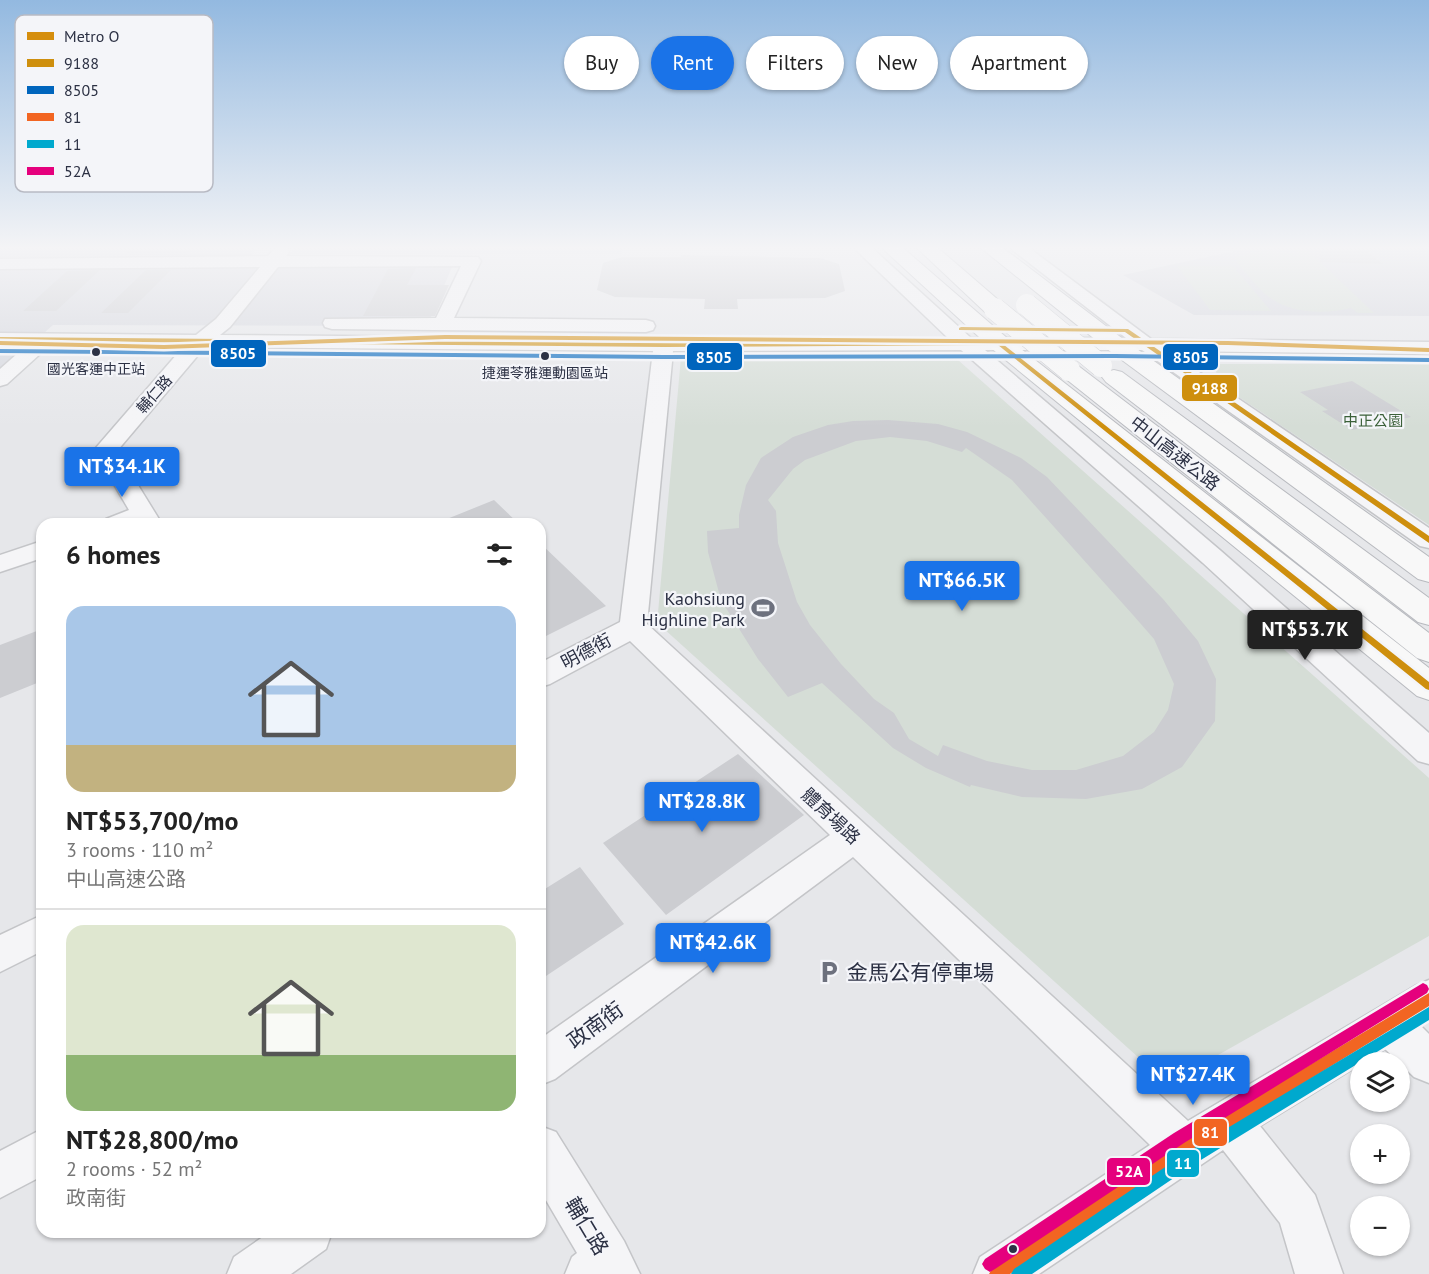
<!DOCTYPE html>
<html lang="en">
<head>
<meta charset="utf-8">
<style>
  body { margin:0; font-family:"PT Sans","Noto Sans TC",sans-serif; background:#f2f2f2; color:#222; height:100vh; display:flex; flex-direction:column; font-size:22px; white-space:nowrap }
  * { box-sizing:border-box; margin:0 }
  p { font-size:20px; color:#767676 }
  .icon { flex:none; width:33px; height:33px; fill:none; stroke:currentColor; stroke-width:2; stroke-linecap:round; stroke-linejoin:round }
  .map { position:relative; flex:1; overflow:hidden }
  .sheet { position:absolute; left:36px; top:518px; width:510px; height:720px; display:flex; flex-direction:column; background:#fff; border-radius:18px; box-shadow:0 2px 4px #0004 }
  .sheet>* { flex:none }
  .top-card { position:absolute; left:564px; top:36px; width:570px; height:54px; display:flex; gap:12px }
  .controls { position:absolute; left:1350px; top:1052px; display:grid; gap:12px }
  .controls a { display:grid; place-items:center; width:60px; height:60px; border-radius:50%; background:#fff; box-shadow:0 2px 4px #0004; font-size:30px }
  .price { position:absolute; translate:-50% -51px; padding:0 14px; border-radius:6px; background:#1a73e8; color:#fff; font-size:20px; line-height:39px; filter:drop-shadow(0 2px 3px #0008) }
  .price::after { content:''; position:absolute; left:50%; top:36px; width:18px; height:14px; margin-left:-9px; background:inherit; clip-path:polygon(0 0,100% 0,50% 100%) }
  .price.current { background:#222; color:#fff }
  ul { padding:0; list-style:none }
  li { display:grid; align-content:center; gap:12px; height:318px; padding:0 30px }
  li+li { border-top:2px solid #e0e0e0 }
  li span { display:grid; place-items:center; height:186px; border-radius:18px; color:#555 }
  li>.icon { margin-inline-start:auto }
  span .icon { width:108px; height:108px; fill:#fffc; stroke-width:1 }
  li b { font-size:26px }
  h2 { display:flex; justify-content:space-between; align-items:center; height:72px; padding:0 30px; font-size:26px }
  .chip { padding:0 21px; border-radius:27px; background:#fff; box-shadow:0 2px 4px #0004; font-size:21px; line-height:54px }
  .chip.current { background:#1a73e8; color:#fff }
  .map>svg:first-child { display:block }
  .built { fill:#d4d6dd }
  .green { fill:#d5ddd6 }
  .building { fill:#cccdd1; fill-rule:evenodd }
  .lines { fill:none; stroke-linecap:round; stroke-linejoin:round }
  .minor-casing { stroke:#c4c5c8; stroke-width:3 }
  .highway-casing { stroke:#b8babf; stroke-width:2 }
  .minor { fill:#f5f5f7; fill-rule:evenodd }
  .highway { fill:#f8f8f8; fill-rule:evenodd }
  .highway-bridge-casing { stroke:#b8babf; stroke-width:23; stroke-linecap:butt }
  .highway-bridge { stroke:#f8f8f8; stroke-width:22 }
  .bus-1-casing { stroke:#f4f5f9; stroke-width:5 }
  .bus-2-casing { stroke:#f4f5f9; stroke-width:5 }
  .bus-3-casing { stroke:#f4f5f9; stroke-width:5 }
  .bus-4-casing { stroke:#f4f5f9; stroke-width:5 }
  .bus-5-casing { stroke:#f4f5f9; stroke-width:5 }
  .bus-1 { fill:#ce8f0e; fill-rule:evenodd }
  .bus-2 { fill:#0065bd; fill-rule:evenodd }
  .bus-3 { fill:#f26522; fill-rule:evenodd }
  .bus-4 { fill:#00a9ce; fill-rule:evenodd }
  .bus-5 { fill:#e5007d; fill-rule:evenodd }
  .metro-1-casing { stroke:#f4f5f9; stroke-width:5 }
  .metro-1 { fill:#d58e0e; fill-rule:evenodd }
  .bus-dot { fill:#2c3144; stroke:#f4f5f9; stroke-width:2 }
  .labels { text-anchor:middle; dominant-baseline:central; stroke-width:4.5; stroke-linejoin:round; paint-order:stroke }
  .far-bus-label { font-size:14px; fill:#2c3144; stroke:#f4f5f9 }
  .far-street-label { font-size:15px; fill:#2c3144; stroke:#f4f5f9 }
  .far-park-label { font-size:15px; fill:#3b6039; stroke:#f4f5f9 }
  .street-label { font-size:18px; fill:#2c3144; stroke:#f4f5f9 }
  .poi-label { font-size:18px; fill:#2c3144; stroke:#f4f5f9; text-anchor:end }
  .near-poi-label { font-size:21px; fill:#2c3144; stroke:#f4f5f9; text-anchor:start }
  .near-street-label { font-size:21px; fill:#2c3144; stroke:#f4f5f9 }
  .key { fill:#f4f5f9; stroke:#b8bac3; stroke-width:1.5 }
  .key-label { font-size:16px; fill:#2c3144 }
  .line-badge { stroke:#f4f5f9; stroke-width:2 }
  .badge-label { font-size:16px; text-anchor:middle; font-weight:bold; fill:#fff }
</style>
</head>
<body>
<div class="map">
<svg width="1429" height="1274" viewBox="0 0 1429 1274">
  <rect width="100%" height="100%" fill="#e6e7ea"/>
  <!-- built -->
  <path class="built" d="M0 248H257L240 268 452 267 427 326 53 325 0 372Z
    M294 248H622L621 254H290Z
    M1249 248H1429V316L1194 315 1123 275Z"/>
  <!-- green -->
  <path class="green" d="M1292 248H1305L1374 313H1358L1351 308C1326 314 1291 314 1269 297 1257 288 1248 274 1237 263L1236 257 1265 250 1299 255Z
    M1177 266H1233L1271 311 1210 310Z
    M941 353 958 360 1429 778V936L1188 1072 1149 1067 663 628 658 613 681 357 690 354Z
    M1215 364H1429V525L1218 383Z"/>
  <!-- building -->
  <path class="building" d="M117 248H192L186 255H131Z
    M1320 248H1364L1383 264 1320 262Z
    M681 255 820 258 839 264 845 291 825 298 737 299 738 309H704L705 299 615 297 597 290 603 263 622 257H681Z
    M416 268 407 285H449L435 316H363L388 269Z
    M100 270 56 311H23L67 271Z
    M146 270H171L128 313H101Z
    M1352 381 1411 417 1352 430 1322 411 1328 410 1300 392Z
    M888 420 938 424 967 432 1021 458 1047 477 1163 599 1198 641 1216 679 1215 721 1182 767 1142 789 1086 799 1022 797 971 785 970 787 926 768 893 748 822 683 788 697 758 659 721 600 708 552 707 531 739 528V515L746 485 761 458 793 437 828 425 853 421ZM890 437 927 441 962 452 966 448 1012 480 1133 615 1154 639 1174 684 1168 710 1154 732 1123 756 1076 770H1032L987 761 943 745 938 756 909 739 894 713 874 699 841 664 810 625 797 602 778 543 776 511 768 500 793 469 805 460 856 441Z
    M494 500 519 524H437V523Z
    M540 543 606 606 540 639Z
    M42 629V681L0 698V645Z
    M738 754 804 815 666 915 603 843Z
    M580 867 624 924 540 980V892Z"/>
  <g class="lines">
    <!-- minor casing -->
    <g class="minor-casing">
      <path id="minor" d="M275 248H287L289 252 286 256 478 257 481 261 454 318 646 320 653 322 655 326 653 330 646 332 332 329 325 327 323 323 325 319 436 318 461 266 278 267 230 327 220 335 664 339H949L854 248H872L971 338H1126L1010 248H1029L1151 339 1429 342V354L1168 351 1429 528V548L1420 546 1142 350H985L1221 551 1429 733V764L1418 761 1203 563 961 350 673 351 647 624 1188 1121 1415 986 1429 980V1021L1421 1026 1429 1034V1083L1414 1077 1385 1049 1260 1126 1315 1195 1343 1274H1295L1280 1223 1223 1150 1039 1274H973L980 1257 1150 1145 853 857 555 1079 540 1085V1039L830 835 630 641 550 684 540 687V663L620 622 653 351 205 347 117 451 162 524H103L106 519 129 510 94 450 184 346 50 345 7 384 0 386V369L27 345H0V333L196 335 216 319 260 267 0 269V259L268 256Z
        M42 541V558L0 572V555Z
        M42 915V951L0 972V935Z
        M540 1126 556 1132 624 1241 640 1274H565L572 1257 577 1253 540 1190Z
        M42 1129V1176L0 1198V1151Z
        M270 1232H332L326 1249 291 1274H227L234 1257Z"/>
    </g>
    <!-- highway casing -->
    <g class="highway-casing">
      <path id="highway" d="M882 248H903L1007 338 1429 668V700L1417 696 991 348Z
        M917 248H938L1003 304 1006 309 1003 314 995 315 987 314Z
        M981 248H1003L1123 339 1429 557V582L1418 579 1107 349Z
        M1069 363 1077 365 1429 633V662L1417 658 1061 375 1057 370 1061 365Z
        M1114 370 1122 372 1429 598V625L1418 622 1106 382 1102 377 1106 372Z"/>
    </g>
    <!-- minor -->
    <use href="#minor" class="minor"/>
    <!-- highway -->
    <use href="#highway" class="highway"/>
    <!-- highway-bridge casing -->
    <g class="highway-bridge-casing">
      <path id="highway-bridge" d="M1027 305 1101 366
        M995 309 1069 370"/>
    </g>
    <!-- highway-bridge -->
    <use href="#highway-bridge" class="highway-bridge"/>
    <!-- bus-1 casing -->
    <g class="bus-1-casing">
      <path id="bus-1" d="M961 327 1128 329 1429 536V543L1125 332 959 330V328Z
        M0 337 664 343 999 341 1429 682V690L1426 689 998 345 664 347 0 341Z"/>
    </g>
    <!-- bus-2 casing -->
    <g class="bus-2-casing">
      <path id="bus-2" d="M0 349 664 355 1115 354 1429 358V362L1115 358 664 359 0 353Z"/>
    </g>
    <!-- bus-3 casing -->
    <g class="bus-3-casing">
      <path id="bus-3" d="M1429 993V1006L1190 1153 1010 1274H989L992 1269 1180 1143Z"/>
    </g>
    <!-- bus-4 casing -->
    <g class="bus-4-casing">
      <path id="bus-4" d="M1429 1007V1020L1196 1163 1032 1274H1011L1014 1269 1186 1153Z"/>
    </g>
    <!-- bus-5 casing -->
    <g class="bus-5-casing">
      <path id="bus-5" d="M1423 983 1427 985 1429 989 1427 993 1184 1143 995 1269 990 1272 985 1269 982 1264 985 1259 1174 1133Z"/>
    </g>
    <!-- bus-1 -->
    <use href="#bus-1" class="bus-1"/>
    <!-- bus-2 -->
    <use href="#bus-2" class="bus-2"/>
    <!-- bus-3 -->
    <use href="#bus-3" class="bus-3"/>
    <!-- bus-4 -->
    <use href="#bus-4" class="bus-4"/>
    <!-- bus-5 -->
    <use href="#bus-5" class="bus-5"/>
    <!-- metro-1 casing -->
    <g class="metro-1-casing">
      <path id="metro-1" d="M445 335 1228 341 1429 348V352L1228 345 445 339 164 349 0 345V341L164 345Z"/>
    </g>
    <!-- metro-1 -->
    <use href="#metro-1" class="metro-1"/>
  </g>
  <!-- sky -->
  <linearGradient id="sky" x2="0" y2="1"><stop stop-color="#93b9e0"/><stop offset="0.58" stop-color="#f4f4f6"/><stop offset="1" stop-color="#f4f4f6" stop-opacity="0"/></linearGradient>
  <rect width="1429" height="427" fill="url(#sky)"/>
  <!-- icons -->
  <defs>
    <g id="stadium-bare" transform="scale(1.8)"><path d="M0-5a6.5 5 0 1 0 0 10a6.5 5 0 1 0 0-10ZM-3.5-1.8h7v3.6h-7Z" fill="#6d717e" stroke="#f4f5f9" stroke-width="2.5" paint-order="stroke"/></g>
    <g id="parking-bare" transform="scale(1.8)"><path d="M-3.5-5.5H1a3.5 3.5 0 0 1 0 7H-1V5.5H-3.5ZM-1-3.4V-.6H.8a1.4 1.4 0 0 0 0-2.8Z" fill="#6d717e" stroke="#f4f5f9" stroke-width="2.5" paint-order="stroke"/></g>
  </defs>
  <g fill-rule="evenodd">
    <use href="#stadium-bare" x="763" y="608"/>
    <use href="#parking-bare" x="829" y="972"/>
  </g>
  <!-- markers -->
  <g class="bus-dot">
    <circle cx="96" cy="352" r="5"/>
    <circle cx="545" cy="356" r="5"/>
    <circle cx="1013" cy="1249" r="5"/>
  </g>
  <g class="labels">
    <!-- far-bus labels -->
    <g class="far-bus-label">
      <text x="96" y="369">國光客運中正站</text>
      <text x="545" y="373">捷運苓雅運動園區站</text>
    </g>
    <!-- far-street labels -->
    <g class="far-street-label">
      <text transform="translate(154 394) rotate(-49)">輔仁路</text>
    </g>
    <!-- far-park labels -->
    <g class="far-park-label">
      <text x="1373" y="420">中正公園</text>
    </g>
    <!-- street labels -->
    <g class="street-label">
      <text transform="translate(1175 453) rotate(38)">中山高速公路</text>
      <text transform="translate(586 651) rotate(-28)">明德街</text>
      <text transform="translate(831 816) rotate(43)">體育場路</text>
    </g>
    <!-- poi labels -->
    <g class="poi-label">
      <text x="745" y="598">Kaohsiung<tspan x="745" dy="21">Highline Park</tspan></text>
    </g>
    <!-- near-poi labels -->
    <g class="near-poi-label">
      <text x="847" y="972">金馬公有停車場</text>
    </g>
    <!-- near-street labels -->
    <g class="near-street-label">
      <text transform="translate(595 1025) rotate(-36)">政南街</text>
      <text transform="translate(587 1226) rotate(59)">輔仁路</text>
    </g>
  </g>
  <!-- legend -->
  <rect x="15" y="15" width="198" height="177" rx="9" class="key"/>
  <rect x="27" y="32" width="27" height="8" fill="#d58e0e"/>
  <rect x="27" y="59" width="27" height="8" fill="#ce8f0e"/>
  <rect x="27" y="86" width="27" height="8" fill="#0065bd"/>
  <rect x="27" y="113" width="27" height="8" fill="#f26522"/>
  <rect x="27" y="140" width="27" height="8" fill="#00a9ce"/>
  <rect x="27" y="167" width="27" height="8" fill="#e5007d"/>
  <g class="key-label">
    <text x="64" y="42">Metro O</text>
    <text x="64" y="69">9188</text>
    <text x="64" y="96">8505</text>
    <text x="64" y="123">81</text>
    <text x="64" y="150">11</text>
    <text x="64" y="177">52A</text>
  </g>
  <g class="line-badge">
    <rect x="210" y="339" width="57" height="29" rx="6" fill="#0065bd"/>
    <rect x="686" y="342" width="57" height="29" rx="6" fill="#0065bd"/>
    <rect x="1162" y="343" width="57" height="28" rx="6" fill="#0065bd"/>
    <rect x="1181" y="374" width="57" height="28" rx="6" fill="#ce8f0e"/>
    <rect x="1193" y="1118" width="35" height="29" rx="6" fill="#f26522"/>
    <rect x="1166" y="1149" width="34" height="29" rx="6" fill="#00a9ce"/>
    <rect x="1106" y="1157" width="45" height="29" rx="6" fill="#e5007d"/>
  </g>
  <g class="badge-label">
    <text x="238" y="359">8505</text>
    <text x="714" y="363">8505</text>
    <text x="1191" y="363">8505</text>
    <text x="1210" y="394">9188</text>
    <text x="1210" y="1138">81</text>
    <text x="1183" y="1169">11</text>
    <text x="1129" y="1177">52A</text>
  </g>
</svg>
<div class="controls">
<a><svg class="icon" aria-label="layers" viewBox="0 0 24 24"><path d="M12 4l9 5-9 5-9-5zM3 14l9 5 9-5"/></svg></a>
<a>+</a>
<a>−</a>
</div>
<b class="price" style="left:122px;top:498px">NT$34.1K</b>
<b class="price" style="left:962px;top:612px">NT$66.5K</b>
<b class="price current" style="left:1305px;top:661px">NT$53.7K</b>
<b class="price" style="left:702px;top:833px">NT$28.8K</b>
<b class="price" style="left:713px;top:974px">NT$42.6K</b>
<b class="price" style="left:1193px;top:1106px">NT$27.4K</b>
<div class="top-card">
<a class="chip">Buy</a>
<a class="chip current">Rent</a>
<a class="chip">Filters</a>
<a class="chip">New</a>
<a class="chip">Apartment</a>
</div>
<section class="sheet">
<h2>6 homes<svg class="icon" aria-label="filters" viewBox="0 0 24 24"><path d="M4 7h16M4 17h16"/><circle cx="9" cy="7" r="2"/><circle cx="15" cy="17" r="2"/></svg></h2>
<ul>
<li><span style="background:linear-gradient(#a9c7e8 75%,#c2b280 0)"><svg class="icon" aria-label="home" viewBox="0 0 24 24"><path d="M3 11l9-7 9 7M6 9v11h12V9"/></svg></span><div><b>NT$53,700/mo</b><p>3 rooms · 110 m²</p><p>中山高速公路</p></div></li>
<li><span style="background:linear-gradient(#dfe7d0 70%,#8fb573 0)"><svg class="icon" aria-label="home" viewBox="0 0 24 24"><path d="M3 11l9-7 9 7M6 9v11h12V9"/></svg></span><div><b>NT$28,800/mo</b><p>2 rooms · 52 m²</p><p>政南街</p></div></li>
</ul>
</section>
</div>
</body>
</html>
